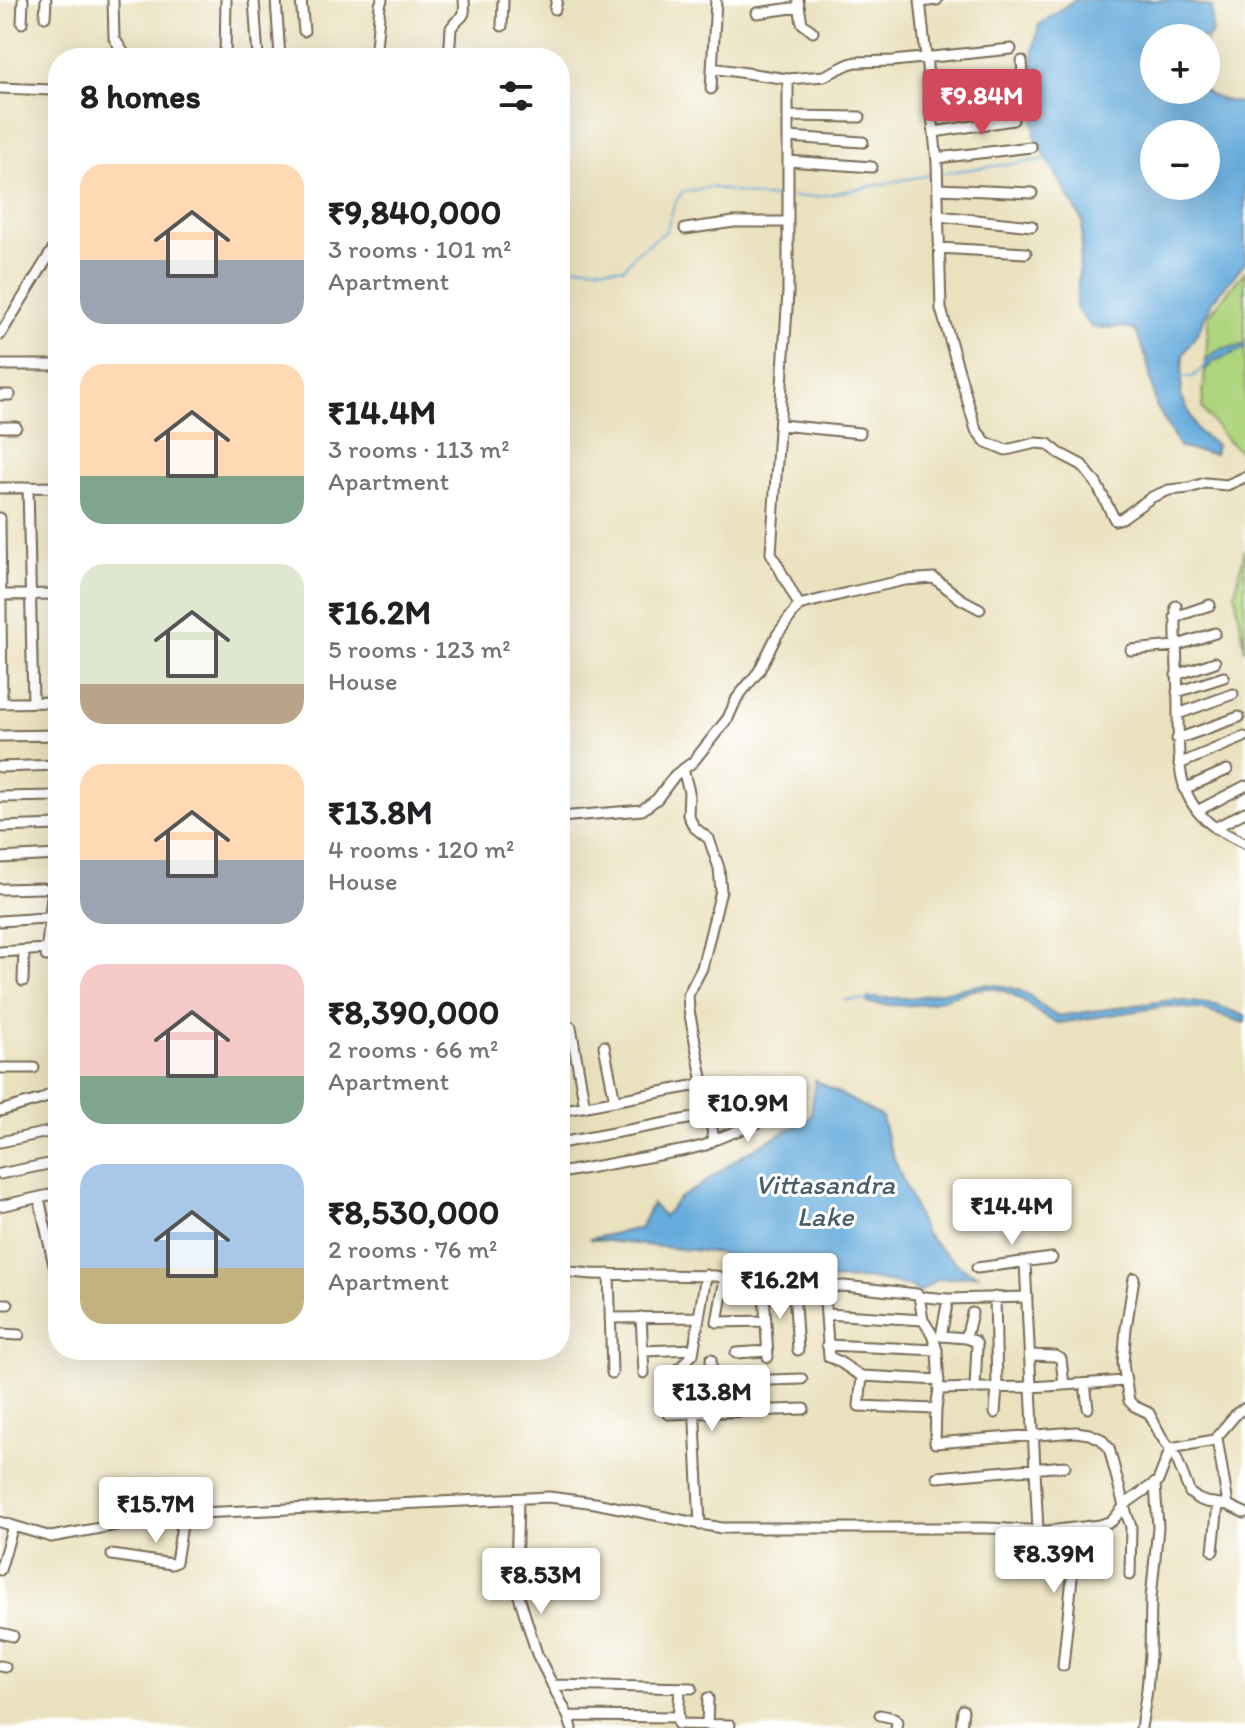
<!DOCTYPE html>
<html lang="en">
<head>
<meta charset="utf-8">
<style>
  body { margin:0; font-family:Itim,sans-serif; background:#f6f6f6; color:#202124; height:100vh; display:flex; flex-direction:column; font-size:30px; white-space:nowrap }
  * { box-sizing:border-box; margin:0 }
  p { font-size:26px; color:#757577 }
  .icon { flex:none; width:44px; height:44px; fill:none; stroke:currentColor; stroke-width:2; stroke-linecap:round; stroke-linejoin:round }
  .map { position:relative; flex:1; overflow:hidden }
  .panel { position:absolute; left:48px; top:48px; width:522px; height:1312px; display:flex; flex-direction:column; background:#fff; border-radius:32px; box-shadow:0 8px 32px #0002 }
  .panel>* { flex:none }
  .fabs { position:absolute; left:1140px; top:24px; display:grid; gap:16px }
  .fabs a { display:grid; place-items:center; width:80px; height:80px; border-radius:50%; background:#fff; box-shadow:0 8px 32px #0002; font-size:40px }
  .price { position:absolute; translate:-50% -68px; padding:0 18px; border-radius:8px; background:#fff; color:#222; font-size:26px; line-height:52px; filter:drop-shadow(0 2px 4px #0008) }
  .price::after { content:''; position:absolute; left:50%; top:48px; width:24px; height:18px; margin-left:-12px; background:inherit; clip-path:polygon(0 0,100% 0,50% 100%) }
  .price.active { background:#d1495b; color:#fff }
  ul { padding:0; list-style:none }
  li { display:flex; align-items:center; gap:24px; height:200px; padding:0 32px }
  li span { display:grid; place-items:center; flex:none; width:224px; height:160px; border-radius:24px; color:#555 }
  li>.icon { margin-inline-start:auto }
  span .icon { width:96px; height:96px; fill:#fffc; stroke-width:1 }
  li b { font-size:34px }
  h2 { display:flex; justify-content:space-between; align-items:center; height:96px; padding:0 32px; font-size:34px }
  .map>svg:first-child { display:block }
  .green { fill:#aed47e; stroke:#747f4e; stroke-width:2 }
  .water { fill:#65abdc; stroke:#506a7d; stroke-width:2; fill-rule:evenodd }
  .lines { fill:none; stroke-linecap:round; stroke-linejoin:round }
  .stream { stroke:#65abdc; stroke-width:2 }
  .minor-casing { stroke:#786a56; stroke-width:13 }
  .minor { stroke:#fff; stroke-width:9 }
  .labels { text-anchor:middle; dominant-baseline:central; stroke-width:6; stroke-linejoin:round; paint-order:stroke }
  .water-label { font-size:28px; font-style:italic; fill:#4c5e6a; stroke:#fff }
</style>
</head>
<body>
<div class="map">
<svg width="1245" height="1728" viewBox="0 0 1245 1728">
  <rect width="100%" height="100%" fill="#fff"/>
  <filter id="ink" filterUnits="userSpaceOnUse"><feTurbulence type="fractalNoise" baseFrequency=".0125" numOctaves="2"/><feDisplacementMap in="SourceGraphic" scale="16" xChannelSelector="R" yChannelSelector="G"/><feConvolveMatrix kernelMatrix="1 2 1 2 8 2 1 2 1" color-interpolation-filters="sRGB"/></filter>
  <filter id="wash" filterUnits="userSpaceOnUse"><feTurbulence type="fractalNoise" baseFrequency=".006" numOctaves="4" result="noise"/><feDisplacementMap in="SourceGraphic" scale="32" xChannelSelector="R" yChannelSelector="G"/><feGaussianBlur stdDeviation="1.8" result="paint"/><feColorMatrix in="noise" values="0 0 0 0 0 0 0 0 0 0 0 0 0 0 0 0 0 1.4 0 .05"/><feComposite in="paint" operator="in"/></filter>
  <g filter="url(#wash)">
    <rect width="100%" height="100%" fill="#eae1be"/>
    <!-- green -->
    <path class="green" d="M1245 271V345L1220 349 1206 359 1209 315Z
      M1245 348V456L1226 439 1202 408 1205 370 1214 361Z
      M1245 549V650L1235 593Z"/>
    <!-- water -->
    <path class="water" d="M1074 0H1176L1212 7V33L1206 41V38H1154V90H1205C1215 101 1231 101 1245 104V263L1213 300 1198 332 1183 355 1181 395 1198 432 1216 445 1214 454 1180 448 1156 405 1147 360 1136 331 1122 327 1092 328 1076 308 1083 222 1035 137 1033 51 1039 25ZM1206 134V186H1154V134Z
      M1245 345V348L1214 361 1205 370 1206 359 1220 349Z
      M984 984C998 984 1018 988 1030 996 1040 1004 1046 1011 1057 1016L1173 1000 1216 1005 1245 1016V1023L1203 1010 1168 1006 1059 1023C1031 1015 1022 990 989 988 973 987 945 999 929 1003 909 1007 887 1005 867 1003L868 998H911Z
      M815 1080 882 1117 889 1146 924 1232 941 1250 963 1268 978 1275 936 1280 920 1292 909 1286 871 1279 810 1280 768 1277 719 1253 589 1239 640 1228 652 1204 664 1216 679 1198 698 1187 744 1154 811 1117Z"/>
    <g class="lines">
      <!-- stream -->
      <path class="stream" d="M940 173 1049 159
        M791 197H816L934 174
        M560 266 624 268 635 254 666 231 675 203 682 192 711 187 761 197H784
        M1179 378 1193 377 1207 364
        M844 1000H867"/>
    </g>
  </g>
  <g filter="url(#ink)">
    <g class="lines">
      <!-- minor casing -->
      <g class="minor-casing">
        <path id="minor" d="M113 0 114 38 127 58
          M254 0 258 58
          M276 0 280 57
          M301 0 304 31
          M798 0 802 23 813 32
          M920 0 937 162 941 309 976 430 986 442 1006 450 1036 443 1048 444 1059 453 1082 465 1096 483 1115 520 1122 518 1152 497 1169 490 1189 488 1205 483 1227 485 1245 477
          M920 2 937 0
          M555 9 557 0
          M757 13 799 7
          M45 17 46 0
          M22 23 23 0
          M502 26 503 0
          M108 58 121 49
          M225 58 226 0
          M273 58 320 53
          M375 58 380 5 382 0
          M449 58 451 28C461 13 466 22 464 0
          M712 68 788 79 824 76 849 64 856 62 893 61 1011 49
          M788 79V293L771 553 799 605
          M0 88 52 90 58 89
          M711 89 716 0
          M930 98 1024 88 1022 61
          M788 116 860 117
          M934 132 1013 120
          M788 137 863 142
          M937 158 1031 147
          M788 161 872 167
          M938 189 1032 193
          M939 216 1032 226
          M685 229 734 222H788
          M939 248 1026 253
          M0 335 58 241
          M0 365H58
          M0 395H10
          M781 425 860 433
          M0 427H16
          M28 487 33 702
          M0 488 57 487 58 521
          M0 518 2 703
          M0 595 58 594
          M1176 606C1175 641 1178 677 1178 712 1179 752 1174 793 1208 822 1218 831 1233 837 1245 844
          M1175 617 1210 605
          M1131 650 1175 646 1215 633
          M1176 675 1215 662
          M1177 692 1224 677
          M0 703 58 702
          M1178 714 1233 694
          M0 736 58 735
          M1177 739 1239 717
          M1179 764 1244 737
          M0 767 58 765
          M1184 789 1227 770
          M0 797 58 796
          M1197 811 1245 786
          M560 817 642 810 657 799 675 775 693 762 728 718 737 698 759 671 777 635 799 605 847 593 905 580 934 578 961 599 980 609
          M0 827 58 825
          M1215 828 1245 812
          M0 858 58 855
          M58 870 54 876 46 956 58 954
          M0 889 43 888
          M0 921 45 918
          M0 952 46 949
          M23 981 24 951
          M571 1027 585 1107
          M604 1046 615 1101
          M0 1068H34
          M0 1111 42 1099 58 1090
          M560 1111 703 1084
          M55 1130 58 1145
          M714 1140 770 1118
          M0 1142 58 1130
          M560 1143 709 1115
          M560 1173 686 1150 706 1145 714 1140 689 1010 688 995 702 968 721 891 719 868 709 839 694 827 688 815 689 792 683 769
          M0 1174 58 1162
          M39 1198 57 1279
          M0 1206 58 1193
          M1025 1262 1038 1531
          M977 1268 1052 1258
          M560 1271 592 1274 716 1276 732 1280 758 1292 844 1286 917 1294 919 1296 923 1320 932 1334 937 1350 939 1389 936 1409 935 1443 1076 1432 1089 1434 1101 1439 1109 1448 1124 1506 1131 1527 1130 1575
          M609 1274 612 1373
          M725 1278 717 1322 766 1321
          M1134 1278 1126 1328 1123 1364 1129 1401 1134 1406 1149 1413 1161 1436 1176 1457 1190 1493 1198 1499 1206 1502 1228 1505
          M824 1288 829 1357C842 1361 850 1371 862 1376L939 1380
          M794 1290 798 1350
          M764 1292 768 1357
          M925 1297 948 1299 1027 1297
          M948 1299 941 1336 966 1338 975 1341 977 1345 975 1388
          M0 1304H8
          M826 1314 923 1320
          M641 1317 644 1373
          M610 1318 699 1317
          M0 1334 19 1335
          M966 1338 972 1313
          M827 1345 937 1350
          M643 1351 694 1349
          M736 1353 767 1351
          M1029 1355 1055 1356 1061 1359 1064 1385
          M711 1359 712 1381
          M673 1375 693 1354 706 1275
          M862 1376 859 1406 936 1409
          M693 1382 700 1525
          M673 1383 802 1379
          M1085 1384 1088 1408
          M939 1389 1031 1387 1125 1381
          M995 1413 997 1387 995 1297
          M668 1414 804 1409
          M1217 1438 1228 1505 1245 1513
          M937 1477 1065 1466
          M518 1499 516 1574 518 1593 537 1654 568 1716 572 1728
          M0 1522 51 1537 177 1514 549 1497 595 1503 721 1528H987L1048 1531 1100 1525 1112 1521 1128 1502 1158 1481 1171 1448 1214 1440 1237 1413 1245 1408
          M1213 1551 1218 1504
          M112 1555 172 1564 176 1562 184 1513
          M1043 1560 1048 1531
          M0 1570 13 1526
          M0 1633 13 1636
          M0 1666 5 1667
          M1063 1666 1077 1528
          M552 1685 692 1688
          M880 1715 894 1718 897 1722 896 1728
          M568 1716 679 1717
          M678 1721 680 1688
          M678 1724 730 1725
          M707 1725 708 1698
          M961 1728 963 1710
          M1141 1728 1147 1690 1150 1654 1151 1598 1158 1527 1155 1485"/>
      </g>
      <!-- minor -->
      <use href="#minor" class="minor"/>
    </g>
  </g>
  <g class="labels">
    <!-- water labels -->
    <g class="water-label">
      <text x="825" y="1184">Vittasandra<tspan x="825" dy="32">Lake</tspan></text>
    </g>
  </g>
</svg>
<div class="fabs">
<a>+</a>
<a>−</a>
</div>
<b class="price active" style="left:982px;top:137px">₹9.84M</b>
<b class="price" style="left:748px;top:1144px">₹10.9M</b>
<b class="price" style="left:1012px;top:1247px">₹14.4M</b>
<b class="price" style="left:780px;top:1321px">₹16.2M</b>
<b class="price" style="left:712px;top:1433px">₹13.8M</b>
<b class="price" style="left:156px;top:1545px">₹15.7M</b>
<b class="price" style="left:1054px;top:1595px">₹8.39M</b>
<b class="price" style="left:541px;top:1616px">₹8.53M</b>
<section class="panel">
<h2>8 homes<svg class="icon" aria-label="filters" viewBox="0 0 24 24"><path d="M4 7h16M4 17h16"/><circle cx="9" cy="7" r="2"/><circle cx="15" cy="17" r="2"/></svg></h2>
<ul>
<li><span style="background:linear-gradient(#ffd9b3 60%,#9aa5b1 0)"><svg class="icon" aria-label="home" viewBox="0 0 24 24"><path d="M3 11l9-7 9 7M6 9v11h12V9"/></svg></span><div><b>₹9,840,000</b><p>3 rooms · 101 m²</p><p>Apartment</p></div></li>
<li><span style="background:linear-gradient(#ffd9b3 70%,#7fa58c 0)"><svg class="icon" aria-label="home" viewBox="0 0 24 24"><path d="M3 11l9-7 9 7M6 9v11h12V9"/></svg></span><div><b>₹14.4M</b><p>3 rooms · 113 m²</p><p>Apartment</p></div></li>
<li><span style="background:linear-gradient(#dfe7d0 75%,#b9a48a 0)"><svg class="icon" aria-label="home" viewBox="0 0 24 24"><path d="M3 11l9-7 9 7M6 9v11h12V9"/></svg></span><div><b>₹16.2M</b><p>5 rooms · 123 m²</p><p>House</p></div></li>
<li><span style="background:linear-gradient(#ffd9b3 60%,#9aa5b1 0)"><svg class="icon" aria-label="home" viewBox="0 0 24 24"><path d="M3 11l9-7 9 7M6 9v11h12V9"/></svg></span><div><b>₹13.8M</b><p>4 rooms · 120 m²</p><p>House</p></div></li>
<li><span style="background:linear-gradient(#f6c9c9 70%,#7fa58c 0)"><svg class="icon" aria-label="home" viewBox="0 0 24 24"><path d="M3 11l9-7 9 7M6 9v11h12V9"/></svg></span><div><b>₹8,390,000</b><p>2 rooms · 66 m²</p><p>Apartment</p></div></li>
<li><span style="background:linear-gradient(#a9c7e8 65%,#c2b280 0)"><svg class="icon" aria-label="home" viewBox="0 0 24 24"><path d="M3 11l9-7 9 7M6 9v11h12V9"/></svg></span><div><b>₹8,530,000</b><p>2 rooms · 76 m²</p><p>Apartment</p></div></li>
</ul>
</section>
</div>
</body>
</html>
